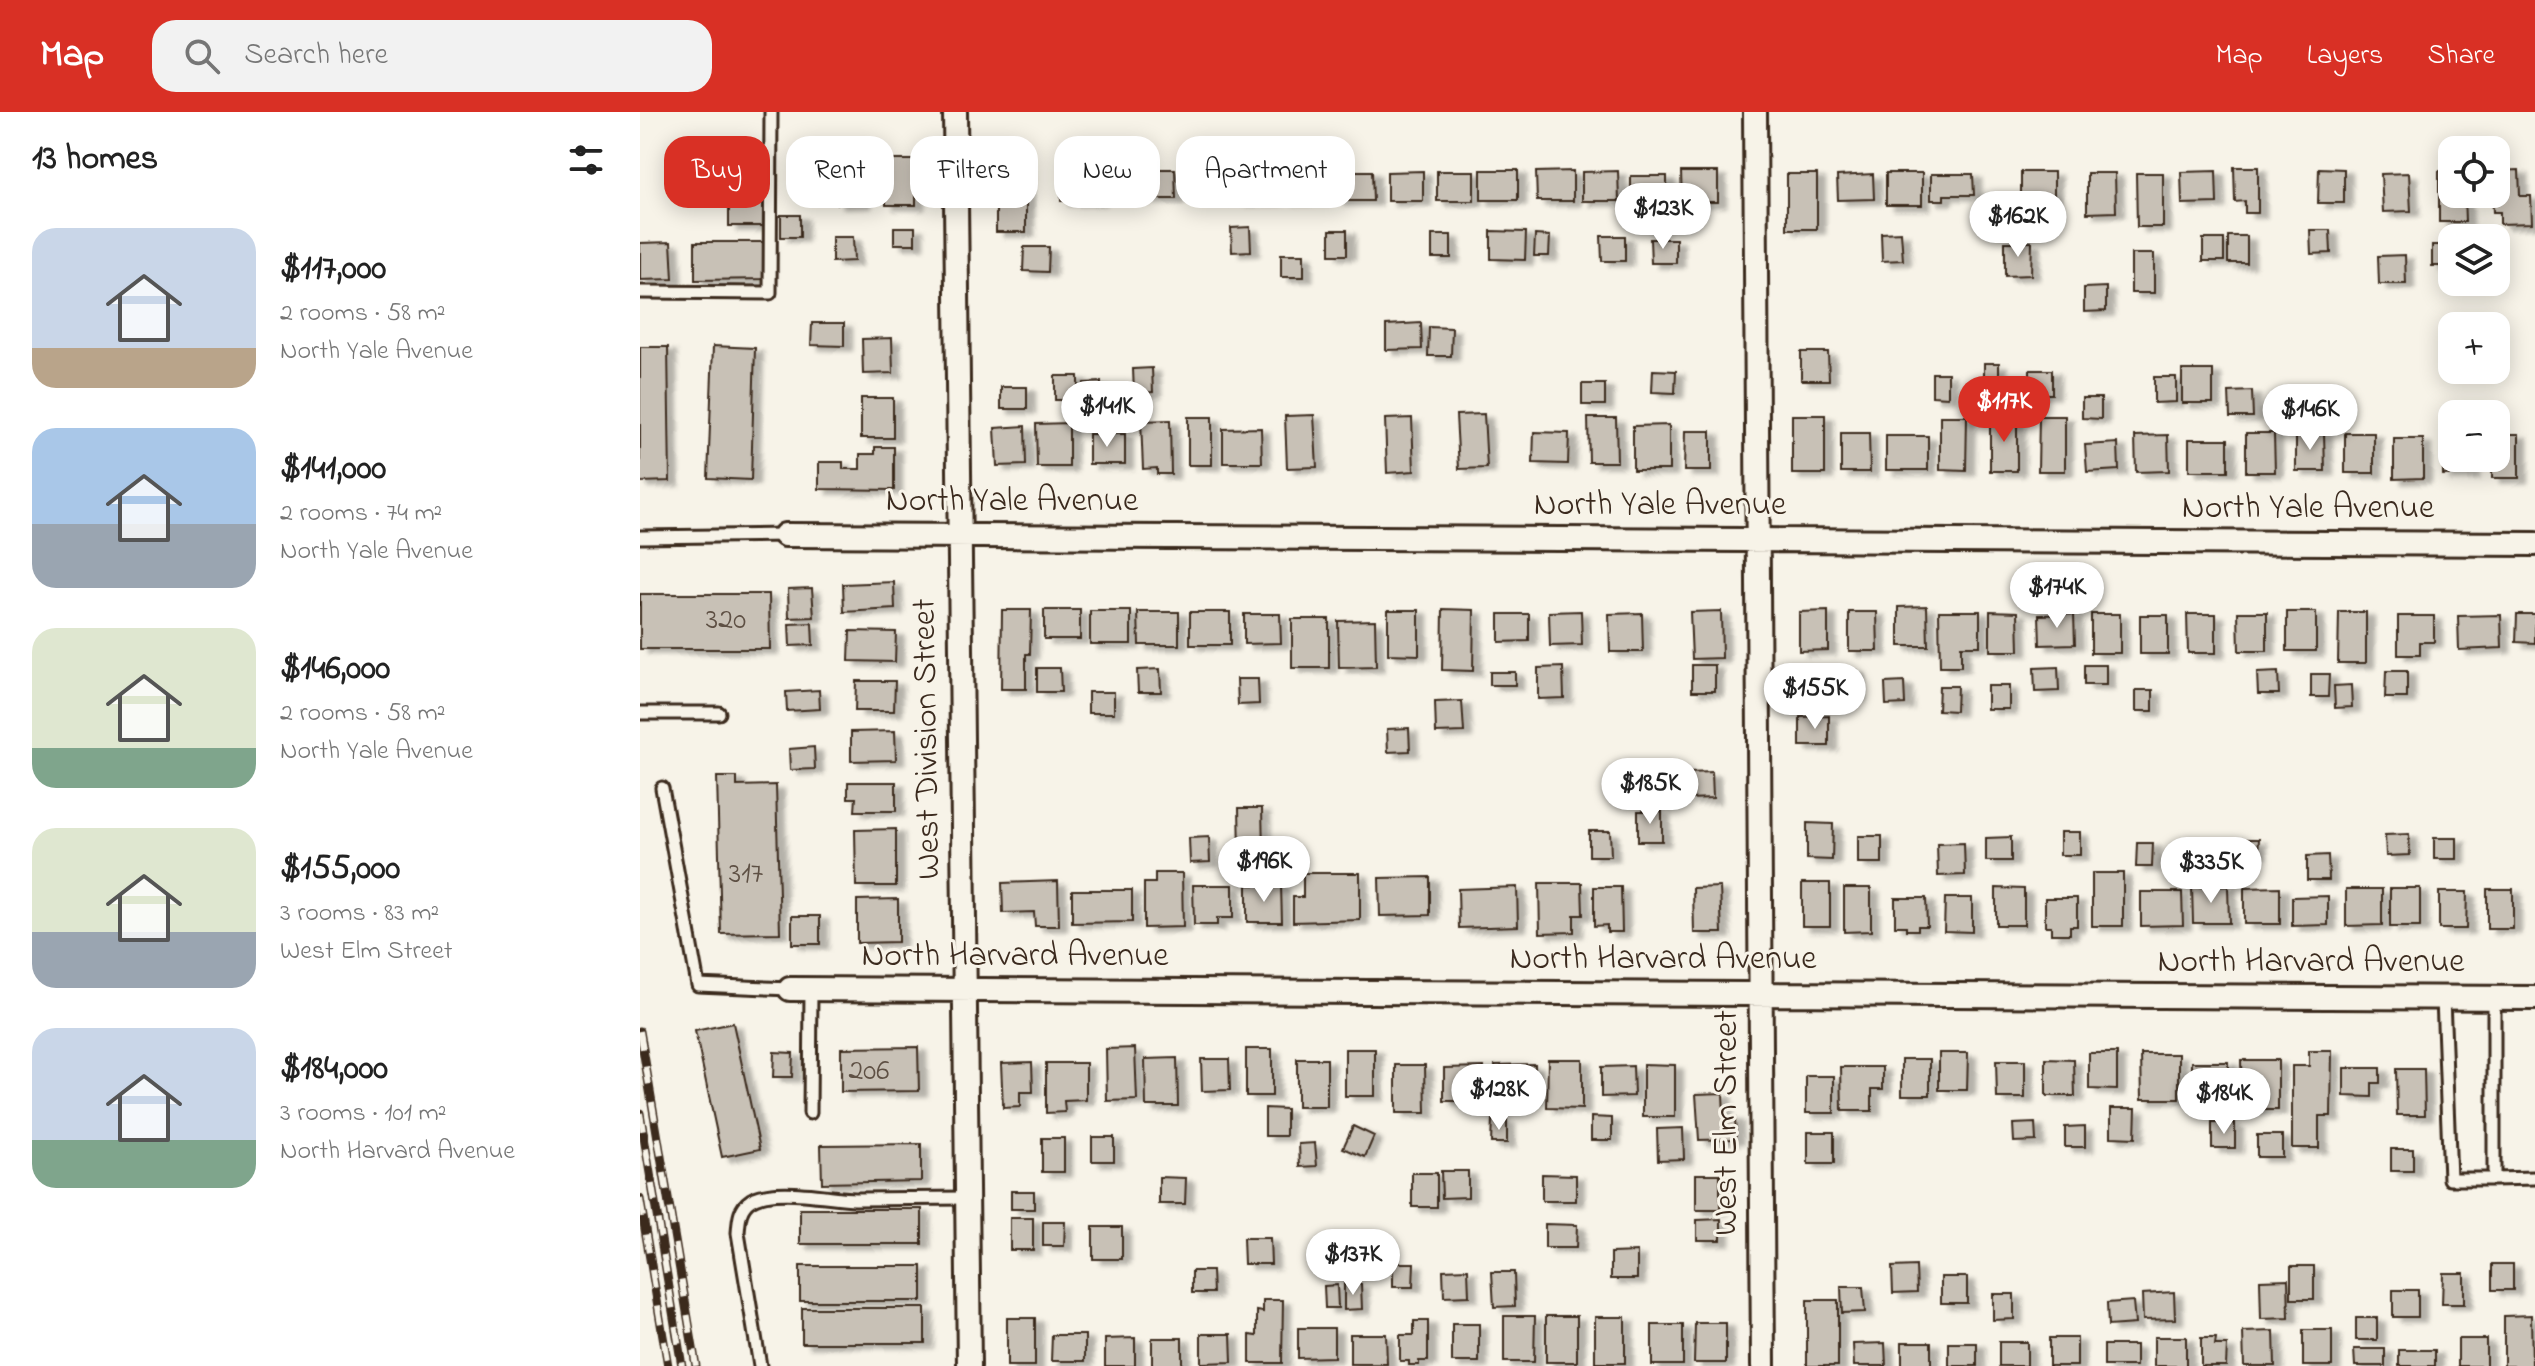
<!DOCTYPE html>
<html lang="en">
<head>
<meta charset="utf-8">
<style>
  body { margin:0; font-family:"Indie Flower",sans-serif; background:#f2f2f2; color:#222; height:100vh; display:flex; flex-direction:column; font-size:30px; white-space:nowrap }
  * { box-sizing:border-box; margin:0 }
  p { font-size:26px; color:#767676 }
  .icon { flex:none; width:44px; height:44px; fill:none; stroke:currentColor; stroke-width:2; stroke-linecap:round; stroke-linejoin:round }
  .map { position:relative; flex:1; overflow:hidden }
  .sheet { display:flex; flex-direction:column; background:#fff; width:640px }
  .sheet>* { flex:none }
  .banner { position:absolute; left:24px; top:24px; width:760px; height:72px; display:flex; gap:16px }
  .fabs { position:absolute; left:1798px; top:24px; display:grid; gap:16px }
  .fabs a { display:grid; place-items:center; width:72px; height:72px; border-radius:16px; background:#fff; box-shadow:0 4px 20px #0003; font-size:40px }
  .price { position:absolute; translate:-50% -68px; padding:0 18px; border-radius:28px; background:#fff; color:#222; font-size:26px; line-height:52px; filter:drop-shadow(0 2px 4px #0008) }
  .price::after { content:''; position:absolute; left:50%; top:48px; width:24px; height:18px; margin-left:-12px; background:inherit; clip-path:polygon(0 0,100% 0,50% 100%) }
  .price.selected { background:#d93025; color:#fff }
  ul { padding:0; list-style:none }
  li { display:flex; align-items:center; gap:24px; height:200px; padding:0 32px }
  li span { display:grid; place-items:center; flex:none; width:224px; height:160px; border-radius:24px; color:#555 }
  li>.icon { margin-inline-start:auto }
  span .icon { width:96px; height:96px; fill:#fffc; stroke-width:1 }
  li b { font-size:34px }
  h2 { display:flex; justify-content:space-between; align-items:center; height:96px; padding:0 32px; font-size:34px }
  .pill { padding:0 28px; border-radius:24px; background:#fff; box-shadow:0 4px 20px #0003; font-size:28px; line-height:72px }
  .pill.selected { background:#d93025; color:#fff }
  header { display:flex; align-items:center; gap:48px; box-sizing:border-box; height:112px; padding:0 40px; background:#d93025; color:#fff }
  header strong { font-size:38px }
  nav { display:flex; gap:44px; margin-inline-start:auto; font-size:28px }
  .search { width:560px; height:72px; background:#f2f2f2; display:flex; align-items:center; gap:20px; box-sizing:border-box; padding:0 28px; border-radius:24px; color:#767676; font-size:30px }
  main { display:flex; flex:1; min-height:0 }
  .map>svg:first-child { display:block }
  .building { fill:#c8c1b6; stroke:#3b2a1e; stroke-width:2; filter:url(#shadow) }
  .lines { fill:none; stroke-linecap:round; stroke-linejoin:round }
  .service-casing { stroke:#3b2a1e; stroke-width:17 }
  .minor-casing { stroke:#3b2a1e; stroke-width:28 }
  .service { stroke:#f7f3e8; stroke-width:11 }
  .minor { stroke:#f7f3e8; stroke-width:22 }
  .rail-casing { stroke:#3b2a1e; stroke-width:9 }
  .rail { stroke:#f7f3e8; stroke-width:6; stroke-dasharray:18; stroke-linecap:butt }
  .labels { text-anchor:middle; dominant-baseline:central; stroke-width:6; stroke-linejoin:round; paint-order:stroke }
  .number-label { font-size:30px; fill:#5e5044 }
  .street-label { font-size:34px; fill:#3b2a1e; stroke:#f7f3e8 }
</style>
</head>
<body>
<header>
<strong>Map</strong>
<div class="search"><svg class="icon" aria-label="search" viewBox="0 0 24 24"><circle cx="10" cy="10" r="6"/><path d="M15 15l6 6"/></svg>Search here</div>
<nav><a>Map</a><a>Layers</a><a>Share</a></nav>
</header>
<main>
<section class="sheet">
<h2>13 homes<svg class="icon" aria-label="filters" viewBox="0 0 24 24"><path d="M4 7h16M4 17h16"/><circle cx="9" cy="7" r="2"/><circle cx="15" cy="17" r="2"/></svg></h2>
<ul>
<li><span style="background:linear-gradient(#c9d6e8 75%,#b9a48a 0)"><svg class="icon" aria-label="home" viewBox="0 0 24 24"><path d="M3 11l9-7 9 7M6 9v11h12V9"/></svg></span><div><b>$117,000</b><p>2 rooms · 58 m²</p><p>North Yale Avenue</p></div></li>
<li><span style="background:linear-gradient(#a9c7e8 60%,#9aa5b1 0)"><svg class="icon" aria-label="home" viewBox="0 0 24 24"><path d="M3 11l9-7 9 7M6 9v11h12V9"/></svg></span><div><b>$141,000</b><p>2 rooms · 74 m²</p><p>North Yale Avenue</p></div></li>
<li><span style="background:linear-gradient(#dfe7d0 75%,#7fa58c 0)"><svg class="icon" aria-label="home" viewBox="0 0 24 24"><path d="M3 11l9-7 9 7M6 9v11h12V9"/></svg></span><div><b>$146,000</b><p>2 rooms · 58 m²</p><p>North Yale Avenue</p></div></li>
<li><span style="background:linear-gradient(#dfe7d0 65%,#9aa5b1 0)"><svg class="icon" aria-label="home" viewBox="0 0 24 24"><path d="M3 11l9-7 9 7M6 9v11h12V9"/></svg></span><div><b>$155,000</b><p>3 rooms · 83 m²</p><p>West Elm Street</p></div></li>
<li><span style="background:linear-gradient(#c9d6e8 70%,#7fa58c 0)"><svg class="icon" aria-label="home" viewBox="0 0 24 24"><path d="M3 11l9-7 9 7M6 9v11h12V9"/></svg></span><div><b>$184,000</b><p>3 rooms · 101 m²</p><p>North Harvard Avenue</p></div></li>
</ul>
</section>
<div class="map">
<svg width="1895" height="1254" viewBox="0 0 1895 1254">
  <defs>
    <filter id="shadow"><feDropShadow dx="8" dy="4.5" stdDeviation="2" flood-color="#0004"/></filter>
  </defs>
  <rect width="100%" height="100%" fill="#f7f3e8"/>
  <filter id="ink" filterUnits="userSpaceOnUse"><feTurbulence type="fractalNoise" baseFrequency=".0125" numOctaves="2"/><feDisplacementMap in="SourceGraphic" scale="16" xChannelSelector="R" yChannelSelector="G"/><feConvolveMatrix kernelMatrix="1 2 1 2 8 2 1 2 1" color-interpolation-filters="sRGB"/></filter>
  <g filter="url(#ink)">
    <!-- building -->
    <path class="building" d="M89 40H125V114H89Z
      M246 48H276V93H246Z
      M195 50H223V91L196 92Z
      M1594 55H1618V101H1605V89L1595 90Z
      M153 56H184V83H153Z
      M1679 56 1704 57V91H1678Z
      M499 57H535L536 87H499Z
      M583 57V87H547V58Z
      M356 58H386V120H356Z
      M458 58V88L421 89V59Z
      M633 58 634 88 597 89V59Z
      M683 58V88H647L646 59Z
      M841 58H878V88H841Z
      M1879 58 1880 84H1891L1892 111 1860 112V100H1853L1852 82H1856V59Z
      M696 59H732L733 89H696Z
      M783 59V89H747V60Z
      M797 59H834V89H797Z
      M933 59V89H897L896 60Z
      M978 59 979 89H942V60Z
      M1576 59 1577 91 1542 92 1541 60Z
      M1799 59H1812V82H1824L1825 110H1799Z
      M1041 60H1078V90H1042Z
      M1381 60H1414V101H1381Z
      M1246 61H1282V93H1246Z
      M1447 61H1475L1476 100 1447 101Z
      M1496 61H1523V115H1497Z
      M1769 61 1771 99 1743 100 1741 62Z
      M1147 62H1177V117H1147Z
      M1233 62 1234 87 1198 88 1197 64Z
      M1291 62H1333L1334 83H1304V88H1291Z
      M991 64H1027V93L991 94Z
      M141 103H160V125H141Z
      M254 115H275V132H254Z
      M610 115 611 139 592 140 591 116Z
      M690 118H707V143H690Z
      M1670 118H1690L1691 141 1671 142Z
      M851 119 886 120 885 148 851 147Z
      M1261 120 1263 148 1242 149 1241 121Z
      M792 123H811V146H792Z
      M895 123 910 124 909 144H894Z
      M961 124H985V149H962Z
      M1588 124H1607V151H1588Z
      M192 125H213L214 149 192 150Z
      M1010 127H1036V151H1011Z
      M1563 127H1584V149H1563Z
      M31 130 33 167 0 168V131Z
      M55 130H128V167L55 168Z
      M1365 130H1392L1391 163 1365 164Z
      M1792 133H1812V154H1792Z
      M384 135H409L408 160 383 159Z
      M641 142H664V165H641Z
      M1491 142H1514V181H1491Z
      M1765 143 1766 172H1739L1738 144Z
      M1466 175V199L1444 200V176Z
      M172 211H204V234L171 233Z
      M781 211 782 237 746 238V213Z
      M789 215 812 216 811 244H788Z
      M252 226 253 261 223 262 222 227Z
      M73 234 115 236 111 368 68 366Z
      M0 235H28L30 369 0 370Z
      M1161 240H1188L1189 268H1161Z
      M1344 251H1359V285H1344Z
      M512 256 513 280 494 281 493 257Z
      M1013 258 1036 259 1035 281 1012 280Z
      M1390 258H1412V282H1390Z
      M1542 258H1573V291H1542Z
      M1292 261H1308V285L1292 284Z
      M415 264H438V288H415Z
      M1514 265H1536V290L1514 291Z
      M461 270V295H444V271Z
      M942 272H965V293H942Z
      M361 275H387V297H361Z
      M1612 279 1613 305H1590L1589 280Z
      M221 286H253V326H221Z
      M1442 286H1461V307L1442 306Z
      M844 302 847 356 819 357 816 303Z
      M674 303 677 355 647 356 645 304Z
      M1152 303H1185V362H1152Z
      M1300 304H1327L1326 359 1300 358Z
      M1350 304H1377V359H1350Z
      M1399 304H1425V359H1398Z
      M548 305H572V353H548Z
      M772 306 774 359 747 361 745 307Z
      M948 306H976L977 350H949Z
      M530 308 531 362H517V356L503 357 501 309Z
      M429 311V355H397L396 312Z
      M1029 313V358H993V314Z
      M385 314 386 353 357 354 355 316Z
      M621 316 622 351H583V317Z
      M1045 319H1071V359H1044Z
      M894 320 929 321 928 352 893 351Z
      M1656 320H1684L1685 359H1656Z
      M1201 321H1229L1230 360H1201Z
      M1606 321H1634L1635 360H1606Z
      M1705 321H1734V361H1705Z
      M449 322H485V352H449Z
      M1856 322H1879V366H1852V346H1856Z
      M1528 323 1529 359 1496 360 1495 324Z
      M1803 323H1812V346H1831V362L1803 363Z
      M1246 324H1288V358H1246Z
      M1549 327H1588V359H1549Z
      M1754 327H1783V366L1754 367Z
      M1478 331 1479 358 1447 360 1445 333Z
      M235 335H254V378L179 377V350H203V357H220V342H235Z
      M254 470 255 497 204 500 203 472Z
      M172 476 174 505 149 506 148 477Z
      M0 482H129L130 537H0Z
      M1287 494 1288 534H1259V495Z
      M803 497 834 498 833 559 802 558Z
      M362 498H391L390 542H386V577H361Z
      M404 498H440V527H404Z
      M748 498H779V543L748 542Z
      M450 499H491V532H450Z
      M941 499 942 533 910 534 909 500Z
      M1081 499 1082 546 1052 547 1050 500Z
      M1188 499V538L1159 539V500Z
      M1299 499H1340V534H1321V555H1300Z
      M1350 499 1378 500 1379 539H1350Z
      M498 500H539V533H499Z
      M550 500H590V533H550Z
      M1209 500H1237L1238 539H1209Z
      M1598 500H1627V539H1599Z
      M1647 500H1676V539H1647Z
      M1699 500H1726V551H1698Z
      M1002 501 1003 540H970L969 502Z
      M604 502H640L641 531 604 532Z
      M859 502H889V529L859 530Z
      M1434 502 1435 532 1400 533 1399 503Z
      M1451 502H1480V541H1451Z
      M1547 502H1576V541H1548Z
      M1877 502H1895V531L1876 530Z
      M1500 503H1528V542H1500Z
      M1861 503 1862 536 1819 538 1818 504Z
      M1758 504H1794V530H1780V543H1758Z
      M652 507H689V556H652Z
      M735 508 736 555 699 556 698 509Z
      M172 511 173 533 150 534 149 512Z
      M210 519 256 520 255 550 209 549Z
      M1052 553H1075V579H1052Z
      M1444 553H1466V573H1444Z
      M923 555 924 586 898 587V556Z
      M1418 555 1419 579 1395 580 1394 556Z
      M397 556H420L421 580H397Z
      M520 557 521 580H498L497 558Z
      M1195 558H1217V584H1195Z
      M1746 559H1767V586H1745Z
      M850 560H875V573H850Z
      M1638 560 1639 582H1618L1617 561Z
      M1671 562H1689L1688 585H1671Z
      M597 567H618L619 592 598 593Z
      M216 569H255L254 599H215Z
      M1264 570 1265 592 1246 593 1245 571Z
      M1711 573 1712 595 1695 596 1694 574Z
      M1299 574H1317L1316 599 1298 598Z
      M1347 574H1369V597H1347Z
      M179 578 180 597 147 599 146 580Z
      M1496 578H1513V599H1496Z
      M448 580H474V601H448Z
      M822 589 824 620 796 621 795 590Z
      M1189 604V634H1160V605Z
      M769 616 770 639 748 640 747 617Z
      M255 619 256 648 211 649V620Z
      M174 635 175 657 150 658 149 637Z
      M1072 660 1073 686 1048 687V661Z
      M77 665H97V674L136 673 140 821 81 822Z
      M208 670H256V699H215L216 686H208Z
      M599 696H622L623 738 600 739Z
      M998 699H1022V729H998Z
      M1167 711 1193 712 1192 748 1167 747Z
      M256 717V774H216L215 718Z
      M949 719H970L971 744H949Z
      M1420 720H1440V743H1420Z
      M1769 722 1770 743 1746 744 1745 723Z
      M1218 724H1242V751H1218Z
      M569 725 570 750 550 751 549 726Z
      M1371 725V749H1346V726Z
      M1794 726H1817V747H1794Z
      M1595 727H1619L1618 742 1594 741Z
      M1565 728H1591V750L1565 751Z
      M1324 731 1325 763 1298 764 1297 732Z
      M1497 731H1513L1512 755H1496Z
      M1688 743 1689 768H1667V744Z
      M515 761H542L543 815 504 816V771H515Z
      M663 761H720V808L653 810V785H663Z
      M1452 761H1483V814H1452Z
      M790 765V803L740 804 739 766Z
      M418 769 419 814H395L394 800 363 801 362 771Z
      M899 771H942L943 803H934V820L900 821Z
      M1162 771H1190V814H1162Z
      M553 773H593V806H577V813H554Z
      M607 773H641L642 810H607Z
      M1588 774 1589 811H1553L1552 775Z
      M877 775 878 814 819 816 818 777Z
      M954 775H981L982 820H967V813L954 814Z
      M1080 775 1082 821H1054L1053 776Z
      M1640 775V812H1604V776Z
      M1204 776H1231V819L1204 820Z
      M1356 776 1384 777V813H1356Z
      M1750 776H1780V815H1750Z
      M1706 777H1742V813L1706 814Z
      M1847 777H1873V817H1847Z
      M432 778H492V810L432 811Z
      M1501 780H1542L1543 813 1501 814Z
      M1799 780H1827L1826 817H1799Z
      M1688 784V813L1652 814V785Z
      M1255 786H1286L1287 814H1278V818H1266V814H1255Z
      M1305 786H1332V820L1304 819Z
      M1405 786H1437V814H1430V822H1411V814H1405Z
      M258 787V830L217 831V788Z
      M152 804H180V832H152Z
      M93 911 120 1037 82 1045 55 919Z
      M278 935 279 979 201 980V936Z
      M495 936 497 988 467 989 466 937Z
      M606 937H632V984H606Z
      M705 937H735V984H705Z
      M1669 939H1692L1691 1004H1679V1036H1652V954H1669Z
      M134 940 153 941 152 965H133Z
      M1299 941H1328L1327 978H1299Z
      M1449 941H1477V978L1449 977Z
      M1501 942H1539V987H1502Z
      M537 946 538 994H506L505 947Z
      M561 947H589L590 978 562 979Z
      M657 947H687V995H657Z
      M908 947H942V997L907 996Z
      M1262 947H1290V983H1262Z
      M1406 947 1434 948 1435 984H1406Z
      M1601 948H1638V998H1602Z
      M1356 949H1385V986H1357Z
      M392 950 393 980H380V995L363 996 361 951Z
      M1552 950H1588V976L1552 975Z
      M406 951H446V988L424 989 425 1000 406 1001Z
      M895 952V985L855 986V953Z
      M1003 952 1035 953V1005H1003Z
      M756 953H785L786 1001H756Z
      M993 954 994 984 961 985V955Z
      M844 955 845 989H804V956Z
      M1201 955H1243V977H1232V999H1202Z
      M1704 956H1740V971H1732V985L1704 984Z
      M1756 957H1784L1785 1003H1757Z
      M1166 964H1194V1001H1166Z
      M1083 981 1084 1005H1095L1096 1027 1059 1028 1056 982Z
      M625 996 646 997V1024H625Z
      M1471 996H1496L1495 1026 1471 1025Z
      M951 1005 972 1006V1028H951Z
      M852 1008H867V1031H851Z
      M1395 1011 1396 1029 1374 1030 1373 1012Z
      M1572 1011H1595V1036H1572Z
      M713 1014 734 1024 725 1045 703 1036Z
      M1445 1014V1035H1425V1015Z
      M1043 1016 1044 1047 1018 1048 1017 1017Z
      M1168 1020H1194V1052H1168Z
      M1617 1023H1642V1045H1617Z
      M452 1025H474V1049H452Z
      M402 1026H424V1060H402Z
      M675 1031 677 1054 660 1055 659 1032Z
      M281 1032V1069L182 1071 181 1033Z
      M1751 1037H1773V1059H1751Z
      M801 1059H828V1085L802 1086Z
      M772 1061H797V1095H772Z
      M902 1062 936 1063V1089H902Z
      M1056 1062H1080V1098H1056Z
      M519 1065 546 1066 545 1092H519Z
      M371 1079H394V1097H371Z
      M160 1097H282V1132H160Z
      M370 1106H393V1138H370Z
      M1081 1107V1128H1057V1108Z
      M403 1110H425L424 1134H403Z
      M905 1112 937 1113 936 1136H905Z
      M453 1115H482V1147H453Z
      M603 1126H630L631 1152H604Z
      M997 1140V1167H971V1141Z
      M753 1151H774L773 1175H753Z
      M1852 1152H1873V1178H1852Z
      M160 1154H282V1189H160Z
      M1276 1154 1277 1180 1253 1181 1252 1155Z
      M1651 1154H1674V1187H1651Z
      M828 1157 829 1184 804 1185 803 1158Z
      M552 1159H572L573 1181H552Z
      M852 1160H874L875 1194 854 1195Z
      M1803 1161H1824V1192H1802Z
      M1301 1165H1327V1191H1301Z
      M1648 1167 1649 1206 1621 1207 1620 1168Z
      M704 1172H721L722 1197 704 1198Z
      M697 1173 698 1196H685L684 1174Z
      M1201 1175H1223L1225 1200 1202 1201Z
      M1753 1178H1778V1205H1753Z
      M1534 1180 1535 1207 1503 1208 1502 1182Z
      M1353 1182H1374V1207L1353 1208Z
      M623 1188H643L642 1251H610V1223L617 1224V1199L623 1200Z
      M1167 1188H1198V1254H1167Z
      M1493 1189 1495 1212 1468 1214 1467 1191Z
      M162 1196H285V1231H162Z
      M1891 1203 1892 1254H1864V1204Z
      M864 1204H895L894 1250H864Z
      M906 1204H937V1250H906Z
      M955 1205H985V1251H955Z
      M367 1206H395V1254H367Z
      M1716 1206H1737V1228H1716Z
      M774 1209H788V1249H779V1253H769V1249H760V1223H774Z
      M1055 1211H1086V1251H1054Z
      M812 1212H839V1250H812Z
      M1012 1213H1043V1253H1012Z
      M658 1216H694V1245L658 1246Z
      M1663 1218H1692V1254H1663Z
      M1634 1219 1635 1254H1604L1603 1220Z
      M561 1222H591L592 1250 561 1251Z
      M710 1222H746L747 1252H710Z
      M412 1223H445V1249H411Z
      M1514 1225H1546V1254H1514Z
      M495 1226V1254H465V1227Z
      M512 1226H542V1254H512Z
      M1409 1226H1437V1254H1409Z
      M1561 1226H1576L1575 1233H1587L1586 1254H1561Z
      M1818 1227H1846V1254H1818Z
      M1262 1230H1291V1254H1262Z
      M1359 1230H1387V1254H1359Z
      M1245 1231 1246 1254H1214L1213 1232Z
      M1309 1231H1337V1254H1309Z
      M1464 1233H1496V1254H1464Z
      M1714 1237H1745V1254H1715Z
      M1759 1238H1795V1254H1759Z"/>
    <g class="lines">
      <!-- service casing -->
      <g class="service-casing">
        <path id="service" d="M0 180 130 181 131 0
          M0 425 145 423
          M0 601H79
          M22 676 58 873 150 877
          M1803 886 1810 1067H1854V886
          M170 1001 171 878
          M1854 1067 1895 1066
          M120 1254 98 1121C99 1108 99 1096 111 1088 134 1074 188 1086 215 1087 253 1087 290 1086 327 1086"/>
      </g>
      <!-- minor casing -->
      <g class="minor-casing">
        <path id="minor" d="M315 0 329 1254
          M1115 0 1123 1254
          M145 423 1895 432
          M150 877 1895 886"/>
      </g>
      <!-- service -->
      <use href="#service" class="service"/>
      <!-- minor -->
      <use href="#minor" class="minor"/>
      <!-- rail casing -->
      <g class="rail-casing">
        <path id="rail" d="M0 919 56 1254
          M0 1001 42 1254
          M0 1087 28 1254"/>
      </g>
      <!-- rail -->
      <use href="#rail" class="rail"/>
    </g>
  </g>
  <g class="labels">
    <!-- number labels -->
    <g class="number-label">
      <text x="86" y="509">320</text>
      <text x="106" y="763">317</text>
      <text x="229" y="960">206</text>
    </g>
    <!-- street labels -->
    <g class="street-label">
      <text x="372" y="390">North Yale Avenue</text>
      <text x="1020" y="394">North Yale Avenue</text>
      <text x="1668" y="397">North Yale Avenue</text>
      <text transform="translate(288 627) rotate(-91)">West Division Street</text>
      <text x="375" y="845">North Harvard Avenue</text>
      <text x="1023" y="848">North Harvard Avenue</text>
      <text x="1671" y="851">North Harvard Avenue</text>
      <text transform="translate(1088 1011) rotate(-90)">West Elm Street</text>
    </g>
  </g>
</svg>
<div class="fabs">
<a><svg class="icon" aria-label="locate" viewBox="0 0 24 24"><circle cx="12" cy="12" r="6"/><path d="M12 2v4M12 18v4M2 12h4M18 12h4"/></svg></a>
<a><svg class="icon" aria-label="layers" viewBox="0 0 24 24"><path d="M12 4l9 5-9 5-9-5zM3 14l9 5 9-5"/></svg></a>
<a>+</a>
<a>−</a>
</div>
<b class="price" style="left:1023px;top:139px">$123K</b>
<b class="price" style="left:1378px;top:147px">$162K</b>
<b class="price selected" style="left:1364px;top:332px">$117K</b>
<b class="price" style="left:467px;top:337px">$141K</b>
<b class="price" style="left:1670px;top:340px">$146K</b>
<b class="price" style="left:1417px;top:518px">$174K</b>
<b class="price" style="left:1175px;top:619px">$155K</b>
<b class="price" style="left:1010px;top:714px">$185K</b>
<b class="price" style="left:624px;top:792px">$196K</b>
<b class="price" style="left:1571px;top:793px">$335K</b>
<b class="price" style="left:859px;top:1020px">$128K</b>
<b class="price" style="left:1584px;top:1024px">$184K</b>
<b class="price" style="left:713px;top:1185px">$137K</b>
<div class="banner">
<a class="pill selected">Buy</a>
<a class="pill">Rent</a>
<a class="pill">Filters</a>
<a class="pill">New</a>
<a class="pill">Apartment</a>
</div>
</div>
</main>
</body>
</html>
